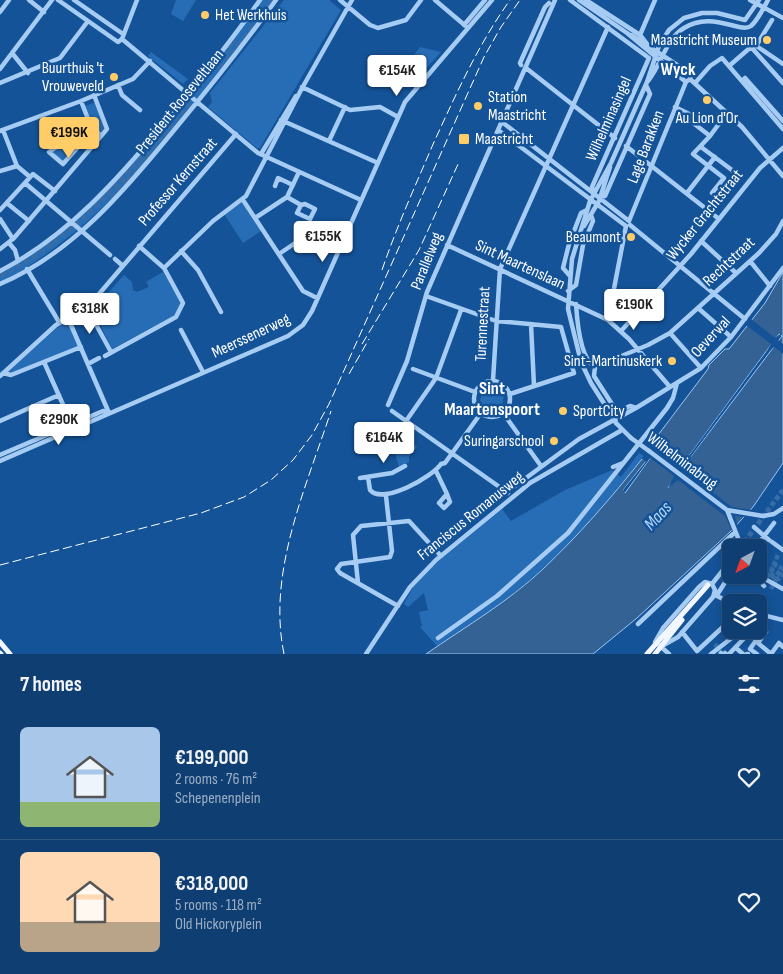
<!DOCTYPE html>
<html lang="en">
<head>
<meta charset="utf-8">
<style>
  body { margin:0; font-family:"Sofia Sans Condensed",sans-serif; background:#184577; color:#f1f3f6; height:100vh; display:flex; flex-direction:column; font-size:19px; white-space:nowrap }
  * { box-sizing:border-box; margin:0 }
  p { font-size:16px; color:#9baec4 }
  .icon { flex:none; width:28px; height:28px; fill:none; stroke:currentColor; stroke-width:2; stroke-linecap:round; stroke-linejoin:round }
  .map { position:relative; height:654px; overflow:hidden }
  .sheet { display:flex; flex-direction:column; background:#0f3e72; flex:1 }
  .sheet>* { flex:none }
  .needle { width:32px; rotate:221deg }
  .controls { position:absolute; left:722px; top:539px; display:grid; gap:10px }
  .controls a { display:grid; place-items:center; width:45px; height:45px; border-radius:8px; background:#0f3e72; box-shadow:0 2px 8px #0003,0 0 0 1px #2f5784; font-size:25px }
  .price { position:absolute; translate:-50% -42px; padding:0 11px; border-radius:5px; background:#fff; color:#222; font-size:16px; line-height:32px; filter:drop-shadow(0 1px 2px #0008) }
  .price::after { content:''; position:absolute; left:50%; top:30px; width:15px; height:11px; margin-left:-8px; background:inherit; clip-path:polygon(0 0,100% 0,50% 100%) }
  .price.current { background:#ffcd68; color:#111 }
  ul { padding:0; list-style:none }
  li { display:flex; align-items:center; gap:15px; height:125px; padding:0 20px }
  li+li { border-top:1px solid #2f5784 }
  li span { display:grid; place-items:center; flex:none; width:140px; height:100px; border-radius:8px; color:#555 }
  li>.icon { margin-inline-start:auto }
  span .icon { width:60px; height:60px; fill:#fffc; stroke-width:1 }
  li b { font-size:21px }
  h2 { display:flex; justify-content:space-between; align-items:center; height:60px; padding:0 20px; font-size:21px }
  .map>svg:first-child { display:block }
  .green { fill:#276db6 }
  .water { fill:#346294; stroke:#98c7f5; fill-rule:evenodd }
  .pier { fill:#145398 }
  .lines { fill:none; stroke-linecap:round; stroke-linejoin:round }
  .minor-tunnel { stroke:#376da7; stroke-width:4.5; stroke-dasharray:4.5 2; stroke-linecap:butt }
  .major-tunnel { stroke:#376da7; stroke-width:5; stroke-dasharray:5 2.5; stroke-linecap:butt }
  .highway-tunnel { stroke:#376da7; stroke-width:6; stroke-dasharray:6 3; stroke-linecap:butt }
  .minor { stroke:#a6ccf3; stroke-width:4.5 }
  .major { stroke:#f2f7ff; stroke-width:5 }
  .rail { stroke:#fff; stroke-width:1; stroke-dasharray:9 4; stroke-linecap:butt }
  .minor-bridge { stroke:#a6ccf3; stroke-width:4.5 }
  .poi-dot { fill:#ffcd68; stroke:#145398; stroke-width:2 }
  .labels { text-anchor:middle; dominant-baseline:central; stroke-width:5; stroke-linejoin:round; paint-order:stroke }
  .poi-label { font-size:16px; fill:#fff; stroke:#145398; text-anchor:end }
  .street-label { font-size:16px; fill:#fff; stroke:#145398 }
  .neighbourhood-label { font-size:18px; font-weight:bold; fill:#fff; stroke:#145398 }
  .water-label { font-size:18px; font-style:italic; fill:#b3d6f9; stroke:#145398 }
</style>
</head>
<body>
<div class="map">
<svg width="783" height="654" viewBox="0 0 783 654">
  <rect width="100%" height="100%" fill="#145398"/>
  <!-- green -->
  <path class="green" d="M176 0H196L183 21 171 14Z
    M262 0H274C195 104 118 219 0 283V273C27 253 59 236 84 213 152 151 205 72 262 0Z
    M284 0H329L341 10 260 148H257L208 107 212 102 210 93Z
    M420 47 441 52 414 82 397 74 407 62 413 61V56Z
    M151 52 188 79 183 84 148 56Z
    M96 102 104 128 100 133 91 122 85 106Z
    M88 126 91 129 63 162 51 152Z
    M242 202 261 231 243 243 224 214Z
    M163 272 181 303 175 315 112 349 93 310 124 275 132 282 133 290 137 292 149 287 146 282Z
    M68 322 79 346 11 373H6L57 328Z
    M488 387H496L504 395 502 406 495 411 487 410 480 401 482 393Z
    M392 430 417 447 409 456V462L399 467 389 431Z
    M639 453 644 456C613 496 580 535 542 569 512 597 472 624 437 646L420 627 422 626 419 612 428 610 424 593 408 607 404 604 412 589 428 570 502 509 511 521 565 490 612 470 621 477Z"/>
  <!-- water -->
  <path class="water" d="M783 272V346L779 351 783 349V463L753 507 731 531 637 618 593 654H426C465 627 508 602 543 569 579 535 611 498 642 459L646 461 624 489 625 493 656 450 657 444 652 443 708 369 709 365 725 349H729L765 303ZM779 334 782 336 689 459 687 468 668 488 683 464Z"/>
  <!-- pier -->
  <path class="pier" d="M751 319 775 338 782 333 778 340 783 344V354L774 347 766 354 689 459 685 471 732 507 752 510 746 517 735 516 738 527 733 533 725 516 678 480 668 488 674 476 650 458 624 493V489L646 462 642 459 643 457 646 459 654 448 655 445 651 446 654 442 657 445V450L680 468 767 351 771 344 746 325Z"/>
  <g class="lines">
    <!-- minor-tunnel -->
    <path class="minor-tunnel" d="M721 121 725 115
      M783 569 775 565 770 574 779 579 783 573
      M768 577 778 555
      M772 579 783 568
      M771 589 777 578
      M715 644 721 653"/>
    <!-- major-tunnel -->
    <path class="major-tunnel" d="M740 548 783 490"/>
    <!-- highway-tunnel -->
    <path class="highway-tunnel" d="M239 46 273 0
      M221 69 241 43
      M148 157 196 100
      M128 181 151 154
      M112 199 130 178
      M0 275C93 231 173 121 234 39"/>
    <!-- minor -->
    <path class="minor" d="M29 0 44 12
      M58 0 118 42 122 39 137 0
      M74 0 123 34
      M340 0 370 25 378 28 406 20 421 0
      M435 0 468 28
      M570 0 649 58 592 187 594 192
      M579 0 627 33 686 82
      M586 0 640 35 647 44
      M750 0 783 18
      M0 12 9 0
      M464 25 485 0
      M631 35 691 74 690 79
      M640 35 655 0
      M122 39 258 153 361 200
      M753 40 751 47 783 83
      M755 45 783 64
      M12 53 28 73
      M521 65 520 63 545 7 549 3
      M729 66 751 47 756 46 772 20
      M526 68 615 138
      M0 69 52 0
      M690 79 742 127 783 176
      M648 81C662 64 665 40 684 28 712 10 740 34 751 26 758 20 764 7 768 0
      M742 81 745 78 783 121
      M0 83 60 58 88 21
      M695 83 710 66 722 58 783 129
      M118 85 122 95 140 110
      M302 87 350 110 380 107 398 117
      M81 101 90 124 101 136
      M675 107 691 115 688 119 710 136 693 154 724 178 712 193
      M281 120 378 163
      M502 122 629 221
      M90 124 49 152 63 164 94 129
      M3 130 17 166 30 177
      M498 130 626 226
      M0 131 81 101 133 79 150 61
      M710 136 721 121
      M329 141 345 107
      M626 146 719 219
      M701 147 740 176
      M261 154 296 96
      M0 171 17 166
      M25 183 110 255
      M275 186 278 178 293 185
      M687 193 715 157
      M287 197 301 205 305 204 315 209 310 219 297 213 301 205
      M287 197 299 172
      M600 197 605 196 650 94 646 85
      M243 200 303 291 317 298
      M8 204 29 221
      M0 210 33 174 55 191
      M255 218 287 197
      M0 219 13 239
      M629 221 686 82 690 79
      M630 225 745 319
      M584 226 599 201 610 167
      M701 241 736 273
      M9 243 15 250 18 261
      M447 245 608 320 629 339 670 387
      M0 249 14 238 107 129 94 95
      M181 251 198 270 221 312
      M279 254 304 237 312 223 345 236
      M115 259 123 266
      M750 261 770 286
      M164 268 213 221 246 196 301 90 352 0
      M27 269 59 322
      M0 271C68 236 119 178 167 120 199 81 231 41 260 0
      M570 276 563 268 569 244 581 213 587 210
      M0 284C73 253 126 189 175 129 210 87 244 44 276 0
      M568 291 576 285 583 245 593 221 591 215
      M426 296 496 321 561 327 574 373 510 394
      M576 304C577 320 580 359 595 367
      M87 308 111 352
      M698 308 731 337
      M81 311 87 308 236 134
      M68 318 109 413
      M608 320 626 226
      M531 324 534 386
      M181 330 203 372
      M621 331 691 254 760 168 783 148
      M670 333 701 368
      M105 356 176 317 183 303 164 268 139 246
      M44 362 73 427
      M88 364 99 358
      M595 367 648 345 670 333 759 253 776 234 783 221
      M595 367 594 376 617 412 630 406 636 408
      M413 369 475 392
      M3 373 11 375 81 347
      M0 376 56 325 76 314
      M493 380 500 269 608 27
      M474 399a18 18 0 1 1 36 0a18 18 0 1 1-36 0Z
      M388 405 407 361 427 292 555 0
      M392 411 508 493
      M503 413 541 466
      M612 416 591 383 581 362 568 309 572 259 590 201 611 163 647 82 659 46 669 30 684 18 702 13H717L745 20 759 0
      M0 421 59 395
      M406 421 436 378 461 310
      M616 423 631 438
      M649 451 727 510 763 516 774 514 783 508
      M0 455 103 411 109 413
      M0 461 288 336 303 325 312 311 405 102 492 0
      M613 467 623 463
      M436 471 447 494 439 503 444 508 450 502 447 494
      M368 477 370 490C383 505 432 477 441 464L445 463 481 413
      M360 478 392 473 405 466
      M507 492 579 439 636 408 701 368 731 337 783 268
      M386 496 392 551 390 557 341 564 337 569 340 573 398 606
      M727 510 742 548
      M754 527 769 540
      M772 542 783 550
      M755 548 774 523
      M758 575 783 589
      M358 583 353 535 361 526 409 521 441 556
      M712 584 731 560
      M763 585 764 586
      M715 595 731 603
      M717 595 731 573
      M759 614 783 620
      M638 624 733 534
      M759 626 766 632 758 643 771 654 779 643 783 647
      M682 632 697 651 725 625 731 627
      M438 638 497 596 568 533 667 408 673 398 677 383
      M655 642 663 628 699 587 705 582 712 584
      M659 645 669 654
      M662 646 678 637 713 597 715 590 712 584
      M736 648 743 654
      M721 653 722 654
      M725 653 726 654
      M366 654 410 587 436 560 530 483 622 430
      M711 654 742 630
      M729 654 752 630
      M747 654H748
      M757 654 750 649 761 633"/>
    <!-- major -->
    <path class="major" d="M0 642 10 654
      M0 653 1 654
      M647 654 708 585
      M655 654 682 620"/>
    <!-- rail -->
    <path class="rail" d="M382 270C397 226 416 184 434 142 457 92 478 45 510 0
      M362 344 419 250 459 162
      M349 374 369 339
      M0 565 201 513 244 497 271 480 293 460 312 435 329 404 484 57 501 27 520 0
      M284 654C267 572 306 488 331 411"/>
    <!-- minor-bridge -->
    <path class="minor-bridge" d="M612 416 616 423
      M631 438 649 451"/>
  </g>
  <!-- markers -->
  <g class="poi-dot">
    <circle cx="205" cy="15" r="5"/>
    <circle cx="767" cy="40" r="5"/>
    <circle cx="114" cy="77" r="5"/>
    <circle cx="707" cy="100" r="5"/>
    <circle cx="478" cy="106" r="5"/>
    <rect x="458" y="133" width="12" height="12" rx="2.5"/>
    <circle cx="631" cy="237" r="5"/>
    <circle cx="672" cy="361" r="5"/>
    <circle cx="563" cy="411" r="5"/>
    <circle cx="554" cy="441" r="5"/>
  </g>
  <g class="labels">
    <!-- poi labels -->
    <g class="poi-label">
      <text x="215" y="15" text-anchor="start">Het Werkhuis</text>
      <text x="757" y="40">Maastricht Museum</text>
      <text x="104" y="68">Buurthuis 't<tspan x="104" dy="18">Vrouweveld</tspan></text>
      <text x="488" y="97" text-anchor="start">Station<tspan x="488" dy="18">Maastricht</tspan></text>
      <text x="707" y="118" text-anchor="middle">Au Lion d'Or</text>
      <text x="475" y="139" text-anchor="start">Maastricht</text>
      <text x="621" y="237">Beaumont</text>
      <text x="662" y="361">Sint-Martinuskerk</text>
      <text x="573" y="411" text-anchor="start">SportCity</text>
      <text x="544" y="441">Suringarschool</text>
    </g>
    <!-- street labels -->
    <g class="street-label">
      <text transform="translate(180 102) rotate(-51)">President Rooseveltlaan</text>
      <text transform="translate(609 119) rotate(-66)">Wilhelminasingel</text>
      <text transform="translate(646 147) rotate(-69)">Lage Barakken</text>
      <text transform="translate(178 182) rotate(-49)">Professor Kernstraat</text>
      <text transform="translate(705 215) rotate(-51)">Wycker Grachtstraat</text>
      <text transform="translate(427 261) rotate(-68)">Parallelweg</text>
      <text transform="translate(729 262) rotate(-43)">Rechtstraat</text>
      <text transform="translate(520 265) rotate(25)">Sint Maartenslaan</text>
      <text transform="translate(483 324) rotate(-87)">Turennestraat</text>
      <text transform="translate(251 336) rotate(-25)">Meerssenerweg</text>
      <text transform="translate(711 337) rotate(-47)">Oeverwal</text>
      <text transform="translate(682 461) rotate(37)">Wilhelminabrug</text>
      <text transform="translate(471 516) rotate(-39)">Franciscus Romanusweg</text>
    </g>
    <!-- neighbourhood labels -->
    <g class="neighbourhood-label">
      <text x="678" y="69">Wyck</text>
      <text x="492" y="388">Sint<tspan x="492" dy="21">Maartenspoort</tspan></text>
    </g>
    <!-- water labels -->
    <g class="water-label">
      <text transform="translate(658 516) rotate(-48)">Maas</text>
    </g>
  </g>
</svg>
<div class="controls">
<a><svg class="needle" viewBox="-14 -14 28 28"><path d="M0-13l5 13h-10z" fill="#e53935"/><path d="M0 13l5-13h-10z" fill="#9baec4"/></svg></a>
<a><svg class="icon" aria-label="layers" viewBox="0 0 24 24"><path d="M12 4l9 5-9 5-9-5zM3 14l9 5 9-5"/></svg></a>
</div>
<b class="price" style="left:397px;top:97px">€154K</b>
<b class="price current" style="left:69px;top:159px">€199K</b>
<b class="price" style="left:323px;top:263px">€155K</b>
<b class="price" style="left:634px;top:331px">€190K</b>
<b class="price" style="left:90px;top:335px">€318K</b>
<b class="price" style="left:59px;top:446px">€290K</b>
<b class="price" style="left:384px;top:464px">€164K</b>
</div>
<section class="sheet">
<h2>7 homes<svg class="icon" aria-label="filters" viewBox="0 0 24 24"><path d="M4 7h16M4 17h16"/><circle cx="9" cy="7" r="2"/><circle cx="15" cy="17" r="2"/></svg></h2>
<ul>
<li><span style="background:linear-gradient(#a9c7e8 75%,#8fb573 0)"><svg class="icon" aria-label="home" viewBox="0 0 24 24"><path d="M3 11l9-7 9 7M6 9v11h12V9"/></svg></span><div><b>€199,000</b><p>2 rooms · 76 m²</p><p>Schepenenplein</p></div><svg class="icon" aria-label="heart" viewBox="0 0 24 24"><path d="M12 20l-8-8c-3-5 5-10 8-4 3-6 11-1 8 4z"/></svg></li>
<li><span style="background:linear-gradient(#ffd9b3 70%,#b9a48a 0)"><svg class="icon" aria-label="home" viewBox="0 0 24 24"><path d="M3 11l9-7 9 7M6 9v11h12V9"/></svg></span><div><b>€318,000</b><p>5 rooms · 118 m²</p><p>Old Hickoryplein</p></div><svg class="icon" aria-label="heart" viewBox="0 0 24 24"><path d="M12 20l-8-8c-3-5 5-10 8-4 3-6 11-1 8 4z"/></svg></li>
</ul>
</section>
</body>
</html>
